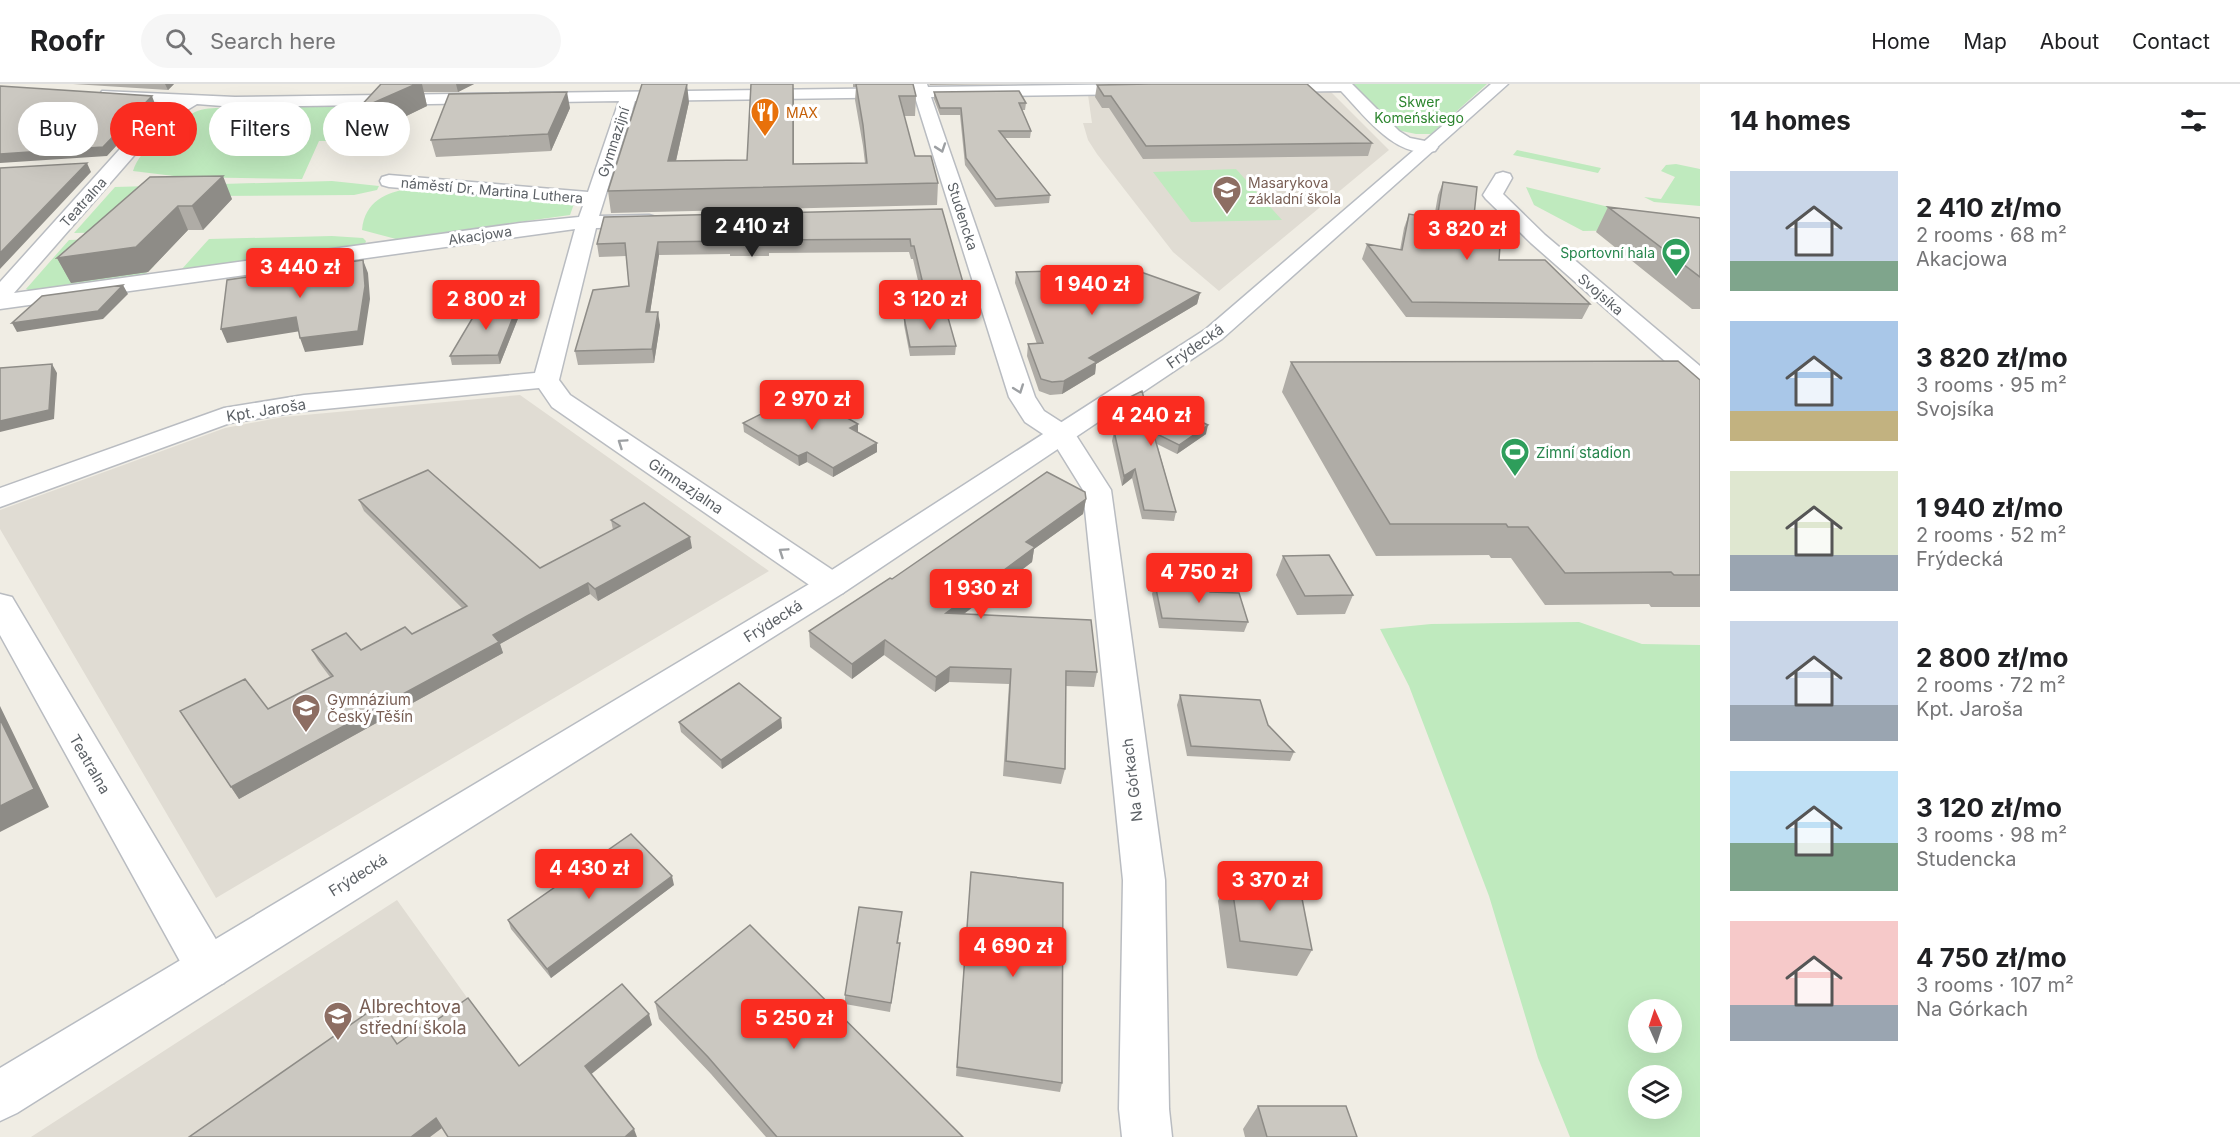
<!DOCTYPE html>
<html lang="en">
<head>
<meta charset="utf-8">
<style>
  body { margin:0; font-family:Inter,sans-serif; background:#f6f6f6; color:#202124; height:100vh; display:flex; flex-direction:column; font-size:22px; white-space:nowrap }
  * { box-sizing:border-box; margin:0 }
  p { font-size:20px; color:#757577 }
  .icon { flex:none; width:33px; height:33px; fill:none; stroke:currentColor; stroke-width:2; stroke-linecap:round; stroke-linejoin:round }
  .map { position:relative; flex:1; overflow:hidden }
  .sheet { display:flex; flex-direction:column; background:#fff; width:540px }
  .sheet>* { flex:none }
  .banner { position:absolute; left:18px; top:18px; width:570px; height:54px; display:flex; gap:12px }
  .needle { width:39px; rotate:357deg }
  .tools { position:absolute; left:1628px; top:915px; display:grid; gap:12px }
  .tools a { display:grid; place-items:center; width:54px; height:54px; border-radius:50%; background:#fff; box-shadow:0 6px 24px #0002; font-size:30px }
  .price { position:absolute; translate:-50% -51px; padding:0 14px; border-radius:6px; background:#fa2c20; color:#fff; font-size:20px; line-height:39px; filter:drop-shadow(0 2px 3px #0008) }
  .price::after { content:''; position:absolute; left:50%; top:36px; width:18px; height:14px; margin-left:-9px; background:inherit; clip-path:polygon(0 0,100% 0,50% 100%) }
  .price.current { background:#222; color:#fff }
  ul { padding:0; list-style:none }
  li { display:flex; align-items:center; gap:18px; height:150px; padding:0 30px }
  li span { display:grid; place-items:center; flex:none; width:168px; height:120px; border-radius:0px; color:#555 }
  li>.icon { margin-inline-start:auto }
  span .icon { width:72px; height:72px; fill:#fffc; stroke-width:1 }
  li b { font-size:26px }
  h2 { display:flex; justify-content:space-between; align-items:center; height:72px; padding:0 30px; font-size:26px }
  .tag { padding:0 21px; border-radius:27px; background:#fff; box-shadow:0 6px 24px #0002; font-size:21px; line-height:54px }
  .tag.current { background:#fa2c20; color:#fff }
  header { display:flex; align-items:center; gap:36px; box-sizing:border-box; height:84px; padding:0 30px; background:#fff; border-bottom:2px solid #e0e0e0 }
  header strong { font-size:28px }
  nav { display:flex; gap:33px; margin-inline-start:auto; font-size:21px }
  .search { width:420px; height:54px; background:#f6f6f6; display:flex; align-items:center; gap:15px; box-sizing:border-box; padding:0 21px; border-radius:33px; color:#757577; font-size:22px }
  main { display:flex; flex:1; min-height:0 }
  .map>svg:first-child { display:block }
  .education { fill:#e0dcd3 }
  .green { fill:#bfeabe; fill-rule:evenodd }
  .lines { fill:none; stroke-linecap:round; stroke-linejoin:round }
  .street-casing { stroke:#b9bcc1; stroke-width:3 }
  .secondary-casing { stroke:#b8bcc2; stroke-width:3 }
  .street { fill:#fff; fill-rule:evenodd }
  .secondary { fill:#fff; fill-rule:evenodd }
  .wall { fill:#afaca6 }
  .shaded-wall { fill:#8e8c87 }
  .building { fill:#cbc8c1; stroke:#8e8c87; stroke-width:1.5 }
  .oneway { stroke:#9da0a3 }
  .labels { text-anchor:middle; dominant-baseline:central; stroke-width:6; stroke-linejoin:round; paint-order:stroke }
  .far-park-label { font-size:14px; fill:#2c852e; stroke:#fff }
  .far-food-label { font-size:14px; fill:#c56008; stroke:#fff; text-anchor:start }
  .far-street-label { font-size:14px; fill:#5c6166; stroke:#fff }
  .far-education-label { font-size:14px; fill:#785e54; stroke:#fff; text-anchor:start }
  .far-leisure-label { font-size:14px; fill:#27864d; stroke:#fff; text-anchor:end }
  .street-label { font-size:15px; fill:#5c6166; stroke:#fff }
  .leisure-label { font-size:15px; fill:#27864d; stroke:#fff; text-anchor:start }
  .education-label { font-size:15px; fill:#785e54; stroke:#fff; text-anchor:start }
  .near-education-label { font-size:18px; fill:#785e54; stroke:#fff; text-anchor:start }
</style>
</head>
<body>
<header>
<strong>Roofr</strong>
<div class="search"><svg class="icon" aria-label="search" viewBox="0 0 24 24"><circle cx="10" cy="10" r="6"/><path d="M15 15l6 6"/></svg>Search here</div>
<nav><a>Home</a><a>Map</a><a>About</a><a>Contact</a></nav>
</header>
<main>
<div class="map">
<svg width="1700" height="1053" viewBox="0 0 1700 1053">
  <rect width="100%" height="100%" fill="#f0ede4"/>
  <!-- education -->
  <path class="education" d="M1330 7 1389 66 1219 207 1173 168 1097 70 1088 56 1083 39H1092L1088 11Z
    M520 311 769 487 216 814 0 445V426L225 344 283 333Z
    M397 816 567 1053H31Z"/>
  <!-- green -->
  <path class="green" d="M1351 0H1487L1431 50H1416L1397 46Z
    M373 21 333 57H319L302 95 182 93 133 87C140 64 173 39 195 28 203 24 214 24 223 24Z
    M1517 66 1601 84 1598 89 1513 71Z
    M1676 80 1700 85V122L1654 118 1644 113 1661 115 1675 93 1661 87 1666 81Z
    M1236 85 1282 136 1191 138 1153 88Z
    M332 97 379 102 377 106 354 111 209 112 122 148 74 149 115 103Z
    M1526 103 1700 145 1583 147 1534 121Z
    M411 104 575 117 570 131 396 155 362 146C365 117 385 109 411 104Z
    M332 152 363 154 366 157 365 160 181 186 209 155Z
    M123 154 89 183 154 182 144 191 31 207 26 205 69 156Z
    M1579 538 1642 560 1700 561V1053H1570L1538 974 1489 812 1409 602 1380 545 1431 540ZM1638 926H1671V958H1638ZM1638 992H1671V1024H1638Z"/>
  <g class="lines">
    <!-- street casing -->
    <g class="street-casing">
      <path id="street" d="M911 0H927L928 3 1139 0 1147 5 1139 10 931 13 1035 313 1044 327 1072 345 1111 406 1165 796 1169 1025 1172 1053H1122L1119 1025 1123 796 1083 406 1052 356 1025 338 1009 313 915 13 635 17 599 132 649 131 656 133 659 137 656 141 649 143 596 144 559 296 570 311 843 493 848 501 843 509 832 512 821 509 552 323 539 304 304 327 230 339 0 423V404L224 324 304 311 535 289 575 145 0 225V198L147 35 176 19 108 15 100 10 102 7 235 13 912 4ZM619 17 588 108 389 91 382 93 380 97 382 101 389 103 584 119 579 133 520 139 14 209 159 43 197 20 235 23Z
        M1260 0H1352L1399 47 1410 54 1435 59 1438 63 1435 67C1396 76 1364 31 1341 7L1266 8 1261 6 1258 3Z
        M1503 88 1510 90 1512 94 1503 110 1545 151 1700 282V303L1691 300 1531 159 1486 115 1483 111 1496 90Z
        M0 510 12 513 224 869 230 884 224 899 208 905 192 899 0 551Z"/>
    </g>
    <!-- secondary casing -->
    <g class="secondary-casing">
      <path id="secondary" d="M1491 0H1508L1222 255 843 509 17 1029 0 1037V984L821 493 1206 245Z"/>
    </g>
    <!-- street -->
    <use href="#street" class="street"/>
    <!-- secondary -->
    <use href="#secondary" class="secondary"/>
  </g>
  <!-- wall -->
  <path class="wall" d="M73 0H174L168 6Z
    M381 0H474L458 8H424L427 22 365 52Z
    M853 0H913L916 12 915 32H904L915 72 938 99 937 121 611 129 608 107 689 18 676 77 747 76 794 17V80L865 79 863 62 855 16 856 3H853Z
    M929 0H1011L930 1Z
    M1097 1 1372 59 1368 72 1143 75 1109 24H1102L1095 13Z
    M934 8 1026 19 1025 26H1022L1031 47 1030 54H1005L1050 111 1049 119 995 123 965 81 960 31H940L934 15Z
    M570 24 551 67 436 73 431 56Z
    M150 93 232 115 203 146H188L148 188 71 199 57 174Z
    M1443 98 1499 176 1590 220 1582 235 1406 233 1362 175 1367 160 1400 166 1404 144 1409 130 1434 134 1438 111Z
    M1608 123 1700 134V225H1692L1596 148Z
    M942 125 968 216 966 230 926 231 913 175H911L909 168 769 169V172H730V170L659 171 650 228 660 241 654 279 578 281 575 267 629 202 626 172 599 173 597 160Z
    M1016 188 1069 214 1200 209 1197 220 1096 280 1095 290 1062 310 1050 311 1039 307 1027 272 1028 260H1037L1015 199Z
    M519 218 521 227 500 280 452 281 450 272Z
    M904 233 956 262 955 271 910 272 904 241Z
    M1291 278 1700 296V523H1651L1649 520 1545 521 1511 474H1491L1489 471 1376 472 1282 308Z
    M1120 318 1147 326 1206 350 1177 370 1157 360 1176 428 1174 437 1142 435 1132 394 1122 402 1112 357 1114 347 1121 343 1118 328Z
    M743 339 858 348 877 359V368L833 393 807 378 799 382 744 348Z
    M1086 415 1083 430 1034 465 1032 478 964 530 1097 588 1094 603 1066 602 1065 685 1061 700 1003 692 1009 600 949 598 935 608 884 571 852 595 810 563 809 547 892 495Z
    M359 416 540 484 613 446 611 436 692 464 598 517 590 510 530 543 500 560 503 569 239 715 180 627 268 625 330 593 318 577 312 566H361L412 550 462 524 364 427Z
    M1283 472 1353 511 1345 530 1297 531 1276 491Z
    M1155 500 1210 508 1248 538 1244 548 1159 544 1152 510Z
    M1180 611 1268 641 1294 668 1290 677 1187 672 1177 621Z
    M781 634 782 644 722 685 681 648 679 638Z
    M971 788 1062 999 1060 1008 956 992Z
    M1230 790 1312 866 1297 892 1227 884 1218 817Z
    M674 801 551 894 511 845 508 836Z
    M901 838 898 859H900L899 868 890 928 845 920V911Z
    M655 918 963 1053H766L711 990 659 935Z
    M1258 1022 1357 1053H1245L1243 1045Z"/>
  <!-- shaded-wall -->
  <path class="shaded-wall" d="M165 0H174L168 6Z
    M416 0H422L427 22 365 52 357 26Z
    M456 0H474L458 8Z
    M687 0 689 18 671 99 668 77Z
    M793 0 794 17V102L793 80Z
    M567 8 570 24 551 67 548 50Z
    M152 12 155 20 107 72 0 79V70Z
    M87 79 91 88 0 185V169Z
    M223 92 232 115 203 146 192 122Z
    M178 122 188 146 148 188 71 199 57 174Z
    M658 158 659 171 648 242 646 228Z
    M363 176 368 189 370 215 363 261 305 268 300 254Z
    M123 201 128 210 103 235 17 248 12 239Z
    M1200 209 1197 220 1096 280 1095 290 1062 310 1064 297 1089 274Z
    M519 218 521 227 500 280 498 271Z
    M658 228 660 241 654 279 652 265Z
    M296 233 301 247 227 259 221 245Z
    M52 280 57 289 54 335 0 348V337Z
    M858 340V349L850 344Z
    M1208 341 1206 350 1177 370 1179 361Z
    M877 359V368L833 393V384Z
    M807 368V378L799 382 798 372Z
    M1135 385 1132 394 1122 402 1124 392Z
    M1086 415 1083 430 1034 465 1032 478 945 544 946 529 1026 458Z
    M690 453 692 464 598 517 595 505Z
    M588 499 590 510 500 560 503 569 239 715 231 703 493 551Z
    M885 556 884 571 852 595V580Z
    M950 583 949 598 935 608 936 593Z
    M0 622 49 723 0 748Z
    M781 634 782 644 722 685 721 676Z
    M672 792 674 801 551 894 547 885Z
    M649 930 652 941 589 992 585 982Z
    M436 1034 442 1044 430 1053H411Z
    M634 1045 637 1053H625Z"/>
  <!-- building -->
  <path class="building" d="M381 0H416L357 26Z
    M642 0H687L668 77 747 76 751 0H793V80L867 79 863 41 856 0H913L916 12H899L915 72H931L938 99 608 107Z
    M1151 0H1307L1372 59 1146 62 1111 12H1104L1097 1Z
    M0 2 152 12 103 63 0 70Z
    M1019 7 1026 19H1019L1031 47H999L1050 111 996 115 966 74 961 24H940L934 8Z
    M567 8 548 50 431 56 449 10Z
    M87 79 0 169V84Z
    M223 92 192 122H178L136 163 57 174 150 93Z
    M1443 98 1477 103 1473 141 1501 146 1499 176H1545L1590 220 1412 218 1367 160 1402 166 1409 130 1437 135Z
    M1608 123 1700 134V193Z
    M942 125 968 216 927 217 914 162H911L910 155 769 156V159H729V157L658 158 646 228H658L652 265 575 267 593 206 629 202 625 159 597 160 604 133Z
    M363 176 365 202 358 247 300 254 296 233 221 245 227 196Z
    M1124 182 1200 209 1089 274 1097 278 1064 297 1052 298 1041 295 1028 260 1043 259 1016 188 1057 187 1069 214Z
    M123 201 98 227 12 239 42 212Z
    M519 218 498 271 450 272 479 223Z
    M947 230 956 262 910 263 904 233Z
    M1678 277 1700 296V491H1674L1671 488 1565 489 1528 443H1508L1506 440H1390L1291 278Z
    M52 280 49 326 0 337V284Z
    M1142 307 1147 326 1158 318 1208 341 1179 361 1153 348 1176 428 1144 426 1135 385 1124 392 1114 347 1125 340 1120 318Z
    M803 309 858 340 850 344 877 359 833 384 807 368 798 372 743 339Z
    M428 386 540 484 620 442 611 436 644 419 690 453 595 505 588 499 527 532 493 551 499 558 231 703 180 627 245 595 268 625 333 592 312 566 346 549 361 566 405 543 412 550 467 522 359 416Z
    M1047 388 1085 408 1086 415 1026 458 1035 463 946 529 1091 536 1097 588 1066 587 1065 685 1006 677 1011 585 950 583 936 593 885 556 852 580 809 547 890 494 892 495Z
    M1329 471 1353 511 1305 512 1283 472Z
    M1155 500 1208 503 1210 508 1239 509 1248 538 1162 534Z
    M739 599 781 634 721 676 679 638Z
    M1180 611 1260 616 1268 641 1294 668 1191 662Z
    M0 635 34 705 0 722Z
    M631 750 672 792 547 885 508 836Z
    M971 788 1063 799 1062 999 957 983Z
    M1230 790 1299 799 1312 866 1240 857Z
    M859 823 902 828 897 859H900L891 919 845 911Z
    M750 841 963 1053H777L708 973 655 918Z
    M622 900 649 930 585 982 634 1045 625 1053H448L436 1034 411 1053H189L373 925 397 960 429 937 431 940 468 914 519 982Z
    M1258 1022H1346L1357 1053H1267Z"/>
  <!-- one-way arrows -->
  <defs><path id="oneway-chevron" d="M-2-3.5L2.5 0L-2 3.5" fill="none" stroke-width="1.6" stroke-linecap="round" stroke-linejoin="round" transform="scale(1.5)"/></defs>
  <g class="oneway">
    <use href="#oneway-chevron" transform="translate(941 64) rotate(71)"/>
    <use href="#oneway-chevron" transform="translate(1019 305) rotate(70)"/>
    <use href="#oneway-chevron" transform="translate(622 359) rotate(-146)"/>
    <use href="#oneway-chevron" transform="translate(783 468) rotate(-146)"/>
  </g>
  <!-- icons -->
  <defs>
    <g id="restaurant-pin" transform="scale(1.5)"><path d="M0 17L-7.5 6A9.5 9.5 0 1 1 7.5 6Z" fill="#e8710a" stroke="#fff"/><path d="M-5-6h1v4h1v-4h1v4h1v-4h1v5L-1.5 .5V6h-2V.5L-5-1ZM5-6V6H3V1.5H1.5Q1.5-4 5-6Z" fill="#fff"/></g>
    <g id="school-pin" transform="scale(1.5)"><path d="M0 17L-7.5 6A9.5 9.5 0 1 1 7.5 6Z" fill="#8d6e63" stroke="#fff"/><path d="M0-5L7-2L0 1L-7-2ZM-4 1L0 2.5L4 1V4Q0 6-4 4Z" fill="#fff"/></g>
    <g id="stadium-pin" transform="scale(1.5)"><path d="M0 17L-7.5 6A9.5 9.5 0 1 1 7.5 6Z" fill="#2e9e5b" stroke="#fff"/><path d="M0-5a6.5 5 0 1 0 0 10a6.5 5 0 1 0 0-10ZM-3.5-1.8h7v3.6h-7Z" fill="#fff"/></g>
    <g id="university-pin" transform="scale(1.5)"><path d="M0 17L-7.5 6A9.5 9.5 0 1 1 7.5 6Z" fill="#8d6e63" stroke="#fff"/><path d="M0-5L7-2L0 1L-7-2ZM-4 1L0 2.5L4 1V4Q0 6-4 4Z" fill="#fff"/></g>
  </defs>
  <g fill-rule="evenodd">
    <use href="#restaurant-pin" x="765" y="28"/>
    <use href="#school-pin" x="1227" y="106"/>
    <use href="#stadium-pin" x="1676" y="168"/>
    <use href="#stadium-pin" x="1515" y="368"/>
    <use href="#university-pin" x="306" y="624"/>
    <use href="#school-pin" x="338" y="932"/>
  </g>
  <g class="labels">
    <!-- far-park labels -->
    <g class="far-park-label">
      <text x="1419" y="17">Skwer<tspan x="1419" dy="16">Komeńskiego</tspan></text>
    </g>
    <!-- far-food labels -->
    <g class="far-food-label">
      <text x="786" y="28">MAX</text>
    </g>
    <!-- far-street labels -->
    <g class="far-street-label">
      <text transform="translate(613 58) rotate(-72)">Gymnazijní</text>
      <text transform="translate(492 106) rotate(5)">náměstí Dr. Martina Luthera</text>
      <text transform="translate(83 118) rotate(-48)">Teatralna</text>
      <text transform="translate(963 132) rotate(72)">Studencka</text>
      <text transform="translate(480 151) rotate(-8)">Akacjowa</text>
      <text transform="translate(1601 210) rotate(41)">Svojsíka</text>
    </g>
    <!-- far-education labels -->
    <g class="far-education-label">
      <text x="1248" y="98">Masarykova<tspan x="1248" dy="16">základní škola</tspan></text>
    </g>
    <!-- far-leisure labels -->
    <g class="far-leisure-label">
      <text x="1655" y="168">Sportovní hala</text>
    </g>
    <!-- street labels -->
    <g class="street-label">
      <text transform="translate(1195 262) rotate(-35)">Frýdecká</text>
      <text transform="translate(266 326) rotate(-9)">Kpt. Jaroša</text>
      <text transform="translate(686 402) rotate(34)">Gimnazjalna</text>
      <text transform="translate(773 537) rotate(-32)">Frýdecká</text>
      <text transform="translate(90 680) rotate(60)">Teatralna</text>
      <text transform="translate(1132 696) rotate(-97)">Na Górkach</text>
      <text transform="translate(358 791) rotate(-32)">Frýdecká</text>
    </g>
    <!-- leisure labels -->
    <g class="leisure-label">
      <text x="1536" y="368">Zimní stadion</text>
    </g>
    <!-- education labels -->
    <g class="education-label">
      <text x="327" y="615">Gymnázium<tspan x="327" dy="17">Český Těšín</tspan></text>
    </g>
    <!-- near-education labels -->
    <g class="near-education-label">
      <text x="359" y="922">Albrechtova<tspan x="359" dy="21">střední škola</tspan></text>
    </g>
  </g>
</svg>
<div class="tools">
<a><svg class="needle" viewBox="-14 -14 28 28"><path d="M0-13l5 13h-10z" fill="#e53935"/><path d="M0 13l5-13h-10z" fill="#757577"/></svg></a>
<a><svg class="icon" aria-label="layers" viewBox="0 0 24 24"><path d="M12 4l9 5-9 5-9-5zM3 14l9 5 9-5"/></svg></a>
</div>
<b class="price current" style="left:752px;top:174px">2 410 zł</b>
<b class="price" style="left:1467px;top:177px">3 820 zł</b>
<b class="price" style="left:300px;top:215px">3 440 zł</b>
<b class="price" style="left:1092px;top:232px">1 940 zł</b>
<b class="price" style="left:486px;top:247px">2 800 zł</b>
<b class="price" style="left:930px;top:247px">3 120 zł</b>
<b class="price" style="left:812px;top:347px">2 970 zł</b>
<b class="price" style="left:1151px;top:363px">4 240 zł</b>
<b class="price" style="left:1199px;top:520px">4 750 zł</b>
<b class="price" style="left:981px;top:536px">1 930 zł</b>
<b class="price" style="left:589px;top:816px">4 430 zł</b>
<b class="price" style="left:1270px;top:828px">3 370 zł</b>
<b class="price" style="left:1013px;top:894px">4 690 zł</b>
<b class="price" style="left:794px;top:966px">5 250 zł</b>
<div class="banner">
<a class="tag">Buy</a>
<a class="tag current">Rent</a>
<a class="tag">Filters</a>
<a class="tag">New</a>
</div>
</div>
<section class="sheet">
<h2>14 homes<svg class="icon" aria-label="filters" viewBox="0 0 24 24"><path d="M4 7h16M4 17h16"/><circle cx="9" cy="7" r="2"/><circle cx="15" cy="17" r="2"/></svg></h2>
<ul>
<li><span style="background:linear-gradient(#c9d6e8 75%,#7fa58c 0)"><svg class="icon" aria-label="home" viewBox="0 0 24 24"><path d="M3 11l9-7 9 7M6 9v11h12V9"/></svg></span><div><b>2 410 zł/mo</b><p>2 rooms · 68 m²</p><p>Akacjowa</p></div></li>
<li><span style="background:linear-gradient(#a9c7e8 75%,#c2b280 0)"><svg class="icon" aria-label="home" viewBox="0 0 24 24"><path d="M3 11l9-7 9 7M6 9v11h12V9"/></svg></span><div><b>3 820 zł/mo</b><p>3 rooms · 95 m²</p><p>Svojsíka</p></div></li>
<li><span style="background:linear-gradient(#dfe7d0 70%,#9aa5b1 0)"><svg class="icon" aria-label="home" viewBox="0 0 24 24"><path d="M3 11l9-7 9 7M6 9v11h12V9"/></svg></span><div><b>1 940 zł/mo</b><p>2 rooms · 52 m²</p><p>Frýdecká</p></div></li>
<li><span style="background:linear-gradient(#c9d6e8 70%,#9aa5b1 0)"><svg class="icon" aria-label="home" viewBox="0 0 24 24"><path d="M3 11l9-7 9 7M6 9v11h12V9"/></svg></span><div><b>2 800 zł/mo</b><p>2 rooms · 72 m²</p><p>Kpt. Jaroša</p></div></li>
<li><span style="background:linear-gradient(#bfe0f5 60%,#7fa58c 0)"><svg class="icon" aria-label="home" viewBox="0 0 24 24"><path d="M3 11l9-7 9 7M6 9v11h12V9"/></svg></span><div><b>3 120 zł/mo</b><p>3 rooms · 98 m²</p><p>Studencka</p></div></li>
<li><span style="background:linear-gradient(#f6c9c9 70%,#9aa5b1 0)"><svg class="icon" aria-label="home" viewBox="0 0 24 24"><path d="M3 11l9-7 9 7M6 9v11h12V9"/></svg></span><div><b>4 750 zł/mo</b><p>3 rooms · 107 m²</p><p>Na Górkach</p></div></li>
</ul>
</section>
</main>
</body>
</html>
